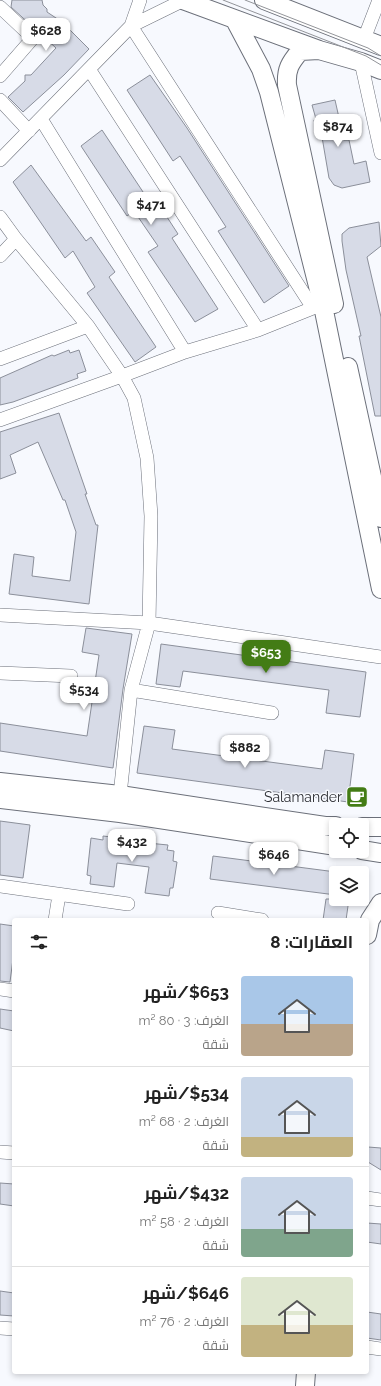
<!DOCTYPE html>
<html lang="ar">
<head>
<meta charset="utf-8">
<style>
  body { margin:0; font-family:Raleway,Cairo,sans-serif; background:#f6f6f6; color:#222; direction:rtl; height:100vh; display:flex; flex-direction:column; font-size:15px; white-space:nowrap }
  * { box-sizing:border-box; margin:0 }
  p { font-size:13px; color:#767676 }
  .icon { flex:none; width:22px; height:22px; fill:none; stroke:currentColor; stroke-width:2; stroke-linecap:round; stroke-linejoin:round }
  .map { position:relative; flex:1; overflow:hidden; direction:ltr }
  .drawer { position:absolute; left:12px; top:918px; width:357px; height:456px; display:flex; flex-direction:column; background:#fff; border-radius:4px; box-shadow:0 2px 6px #0003; direction:rtl }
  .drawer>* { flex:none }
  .buttons { position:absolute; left:329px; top:818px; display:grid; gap:8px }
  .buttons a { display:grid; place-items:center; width:40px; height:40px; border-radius:4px; background:#fff; box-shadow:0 2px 6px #0003; font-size:20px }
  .price { position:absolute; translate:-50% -34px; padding:0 9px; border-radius:8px; background:#fff; color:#222; font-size:13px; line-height:26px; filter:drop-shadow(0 1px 2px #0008) }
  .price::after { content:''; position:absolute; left:50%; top:24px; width:12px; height:9px; margin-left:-6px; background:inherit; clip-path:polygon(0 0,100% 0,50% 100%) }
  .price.on { background:#437c15; color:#fff }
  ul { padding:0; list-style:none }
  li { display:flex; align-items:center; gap:12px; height:100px; padding:0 16px }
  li+li { border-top:1px solid #e0e0e0 }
  li span { display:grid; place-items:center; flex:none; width:112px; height:80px; border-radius:4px; color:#555 }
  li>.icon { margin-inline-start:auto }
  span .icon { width:48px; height:48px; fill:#fffc; stroke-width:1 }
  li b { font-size:17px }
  h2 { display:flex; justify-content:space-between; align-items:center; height:48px; padding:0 16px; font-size:17px }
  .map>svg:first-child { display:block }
  .building { fill:#d7dbe7; stroke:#8b8f9a }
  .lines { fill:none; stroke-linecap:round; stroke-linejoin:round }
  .street-casing { stroke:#6c707a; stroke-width:14 }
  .secondary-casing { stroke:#6c707a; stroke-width:20 }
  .street { stroke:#fff; stroke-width:13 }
  .secondary { stroke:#fff; stroke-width:18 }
  .tram { stroke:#929499; stroke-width:1 }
  .labels { text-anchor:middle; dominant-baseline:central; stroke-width:3; stroke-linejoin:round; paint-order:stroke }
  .poi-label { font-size:14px; fill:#2d2e33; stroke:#f7f9fe; text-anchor:end }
</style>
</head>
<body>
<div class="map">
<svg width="381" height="1386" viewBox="0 0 381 1386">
  <rect width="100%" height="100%" fill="#f7f9fe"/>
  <!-- building -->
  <path class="building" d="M12 0H42L43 5 47 9V12L62 22 89 49 64 75 23 112 8 97 25 81V75H31L56 48 11 7Z
    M150 75 187 128 289 286 264 303 218 231 226 227 180 156 173 161 127 90Z
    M335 100 344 140H349L354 164 366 161 370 182 342 188 334 185 329 178 322 137 318 138 314 120 316 119 312 105Z
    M102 130 149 201 154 197 178 234 172 238 218 309 195 322 148 252 158 246 134 211 127 216 81 146Z
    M31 165 86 241 91 237 115 272 109 277 156 347 135 362 87 293 95 287 73 251 65 258 13 182Z
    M379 222 381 246 367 257 381 317V416H375L359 336H361L346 270 342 241V234L349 228Z
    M69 350 70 353 79 350 86 371 77 374 78 378 13 402 0 405V378L52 355 54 356Z
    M59 413 87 494H85L96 525H98L89 604 9 594 14 554 34 557 32 576 70 581 76 532 65 500H63L38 442 10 455 16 473 0 479V432Z
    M86 628 132 634 123 689 113 768 0 751V723L87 736 99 655 82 652Z
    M161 644 366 672 360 717 326 713 329 690 183 671 180 687 156 684Z
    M144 726 175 730 172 749 322 769 325 750 354 754 348 802 137 773Z
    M0 821 30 825 23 878 0 875Z
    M103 836 128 839V841L168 845 167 850 174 851 173 861 177 862 173 888H170L169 896 145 893 149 867 117 863 114 887 90 884 91 876 87 875 91 838 103 840Z
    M213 856 336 872V895L210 879Z
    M326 899H349L346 920H323Z
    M0 924 14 926V951L10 982 0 981Z
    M0 1009 14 1011V1031L0 1028Z
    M368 1147 381 1148V1170L368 1162Z
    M0 1183 14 1184V1206L0 1204Z
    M367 1223 381 1224V1244L367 1242Z
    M0 1291 14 1293V1316L0 1315Z
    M367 1312 381 1314V1340L367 1338Z"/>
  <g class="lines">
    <!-- street casing -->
    <g class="street-casing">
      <path id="street" d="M0 7 33 38 0 76
        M131 26 313 308
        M131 26 140 0
        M364 39 379 0
        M361 62 381 153
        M89 69 258 330
        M0 100 29 131
        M41 119 185 352
        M0 160 131 26 184 0
        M0 217 16 239 88 326 122 376 134 398 147 458 151 516 149 623 131 690 120 795
        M0 256 16 239
        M0 359 88 326
        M0 420 122 376 185 352 258 330 313 308 323 306
        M0 615 149 623 381 657
        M0 673 71 676
        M131 690 272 713
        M0 886 128 904
        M218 913 262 920
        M55 920 59 895
        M0 989 14 991
        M0 1152 14 1153
        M367 1198 381 1200
        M0 1328 14 1329
        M367 1347 381 1349"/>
    </g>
    <!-- secondary casing -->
    <g class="secondary-casing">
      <path id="secondary" d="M183 0 319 50 361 62 381 70
        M264 0 381 46
        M235 20 261 69 269 92 323 306 381 589
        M319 50 300 51C290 63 286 69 287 85L334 304
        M348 367 381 518
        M0 782 120 795 325 826H336
        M0 799 120 813 336 846
        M362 827H381
        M362 850 381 853
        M367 935 370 920 381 903
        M305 1386 306 1372"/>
    </g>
    <!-- street -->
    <use href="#street" class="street"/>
    <!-- secondary -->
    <use href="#secondary" class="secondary"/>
    <!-- tram -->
    <path class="tram" d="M223 0 366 56 381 65
      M245 0 368 48 381 56"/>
  </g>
  <!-- icons -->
  <defs>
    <g id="cafe-square" transform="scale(1.15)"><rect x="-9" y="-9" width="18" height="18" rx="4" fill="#437c15" stroke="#f7f9fe"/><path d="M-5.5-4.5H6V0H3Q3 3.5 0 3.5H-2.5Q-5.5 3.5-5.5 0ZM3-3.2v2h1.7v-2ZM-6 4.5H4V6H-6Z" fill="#fff"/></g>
  </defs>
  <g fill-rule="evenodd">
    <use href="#cafe-square" x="357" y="797"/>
  </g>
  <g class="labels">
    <!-- poi labels -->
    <g class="poi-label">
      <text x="342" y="797">Salamander</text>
    </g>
  </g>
</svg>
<div class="buttons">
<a><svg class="icon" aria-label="locate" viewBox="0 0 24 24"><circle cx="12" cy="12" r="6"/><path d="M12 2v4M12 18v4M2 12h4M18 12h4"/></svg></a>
<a><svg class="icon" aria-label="layers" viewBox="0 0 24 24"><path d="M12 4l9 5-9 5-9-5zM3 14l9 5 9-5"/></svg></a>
</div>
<b class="price" style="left:46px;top:52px">$628</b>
<b class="price" style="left:338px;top:148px">$874</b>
<b class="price" style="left:151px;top:226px">$471</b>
<b class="price on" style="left:266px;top:674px">$653</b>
<b class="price" style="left:84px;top:711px">$534</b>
<b class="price" style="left:245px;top:769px">$882</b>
<b class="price" style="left:132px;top:863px">$432</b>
<b class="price" style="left:274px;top:876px">$646</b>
<section class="drawer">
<h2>العقارات: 8<svg class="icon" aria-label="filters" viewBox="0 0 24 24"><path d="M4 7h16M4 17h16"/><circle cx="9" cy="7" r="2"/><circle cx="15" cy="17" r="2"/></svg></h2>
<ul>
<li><span style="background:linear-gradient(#a9c7e8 60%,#b9a48a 0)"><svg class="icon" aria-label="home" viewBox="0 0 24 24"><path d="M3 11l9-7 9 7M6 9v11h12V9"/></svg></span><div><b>$653/شهر</b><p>الغرف: 3 · 80 m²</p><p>شقة</p></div></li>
<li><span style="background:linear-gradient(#c9d6e8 75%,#c2b280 0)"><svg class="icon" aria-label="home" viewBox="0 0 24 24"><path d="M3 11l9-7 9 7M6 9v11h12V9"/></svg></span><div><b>$534/شهر</b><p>الغرف: 2 · 68 m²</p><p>شقة</p></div></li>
<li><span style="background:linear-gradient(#c9d6e8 65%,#7fa58c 0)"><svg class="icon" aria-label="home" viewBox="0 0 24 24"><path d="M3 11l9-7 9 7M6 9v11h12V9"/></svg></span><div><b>$432/شهر</b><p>الغرف: 2 · 58 m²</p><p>شقة</p></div></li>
<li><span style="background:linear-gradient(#dfe7d0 60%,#c2b280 0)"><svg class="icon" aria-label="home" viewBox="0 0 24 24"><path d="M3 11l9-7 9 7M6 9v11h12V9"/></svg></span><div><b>$646/شهر</b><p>الغرف: 2 · 76 m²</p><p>شقة</p></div></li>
</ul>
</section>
</div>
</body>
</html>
